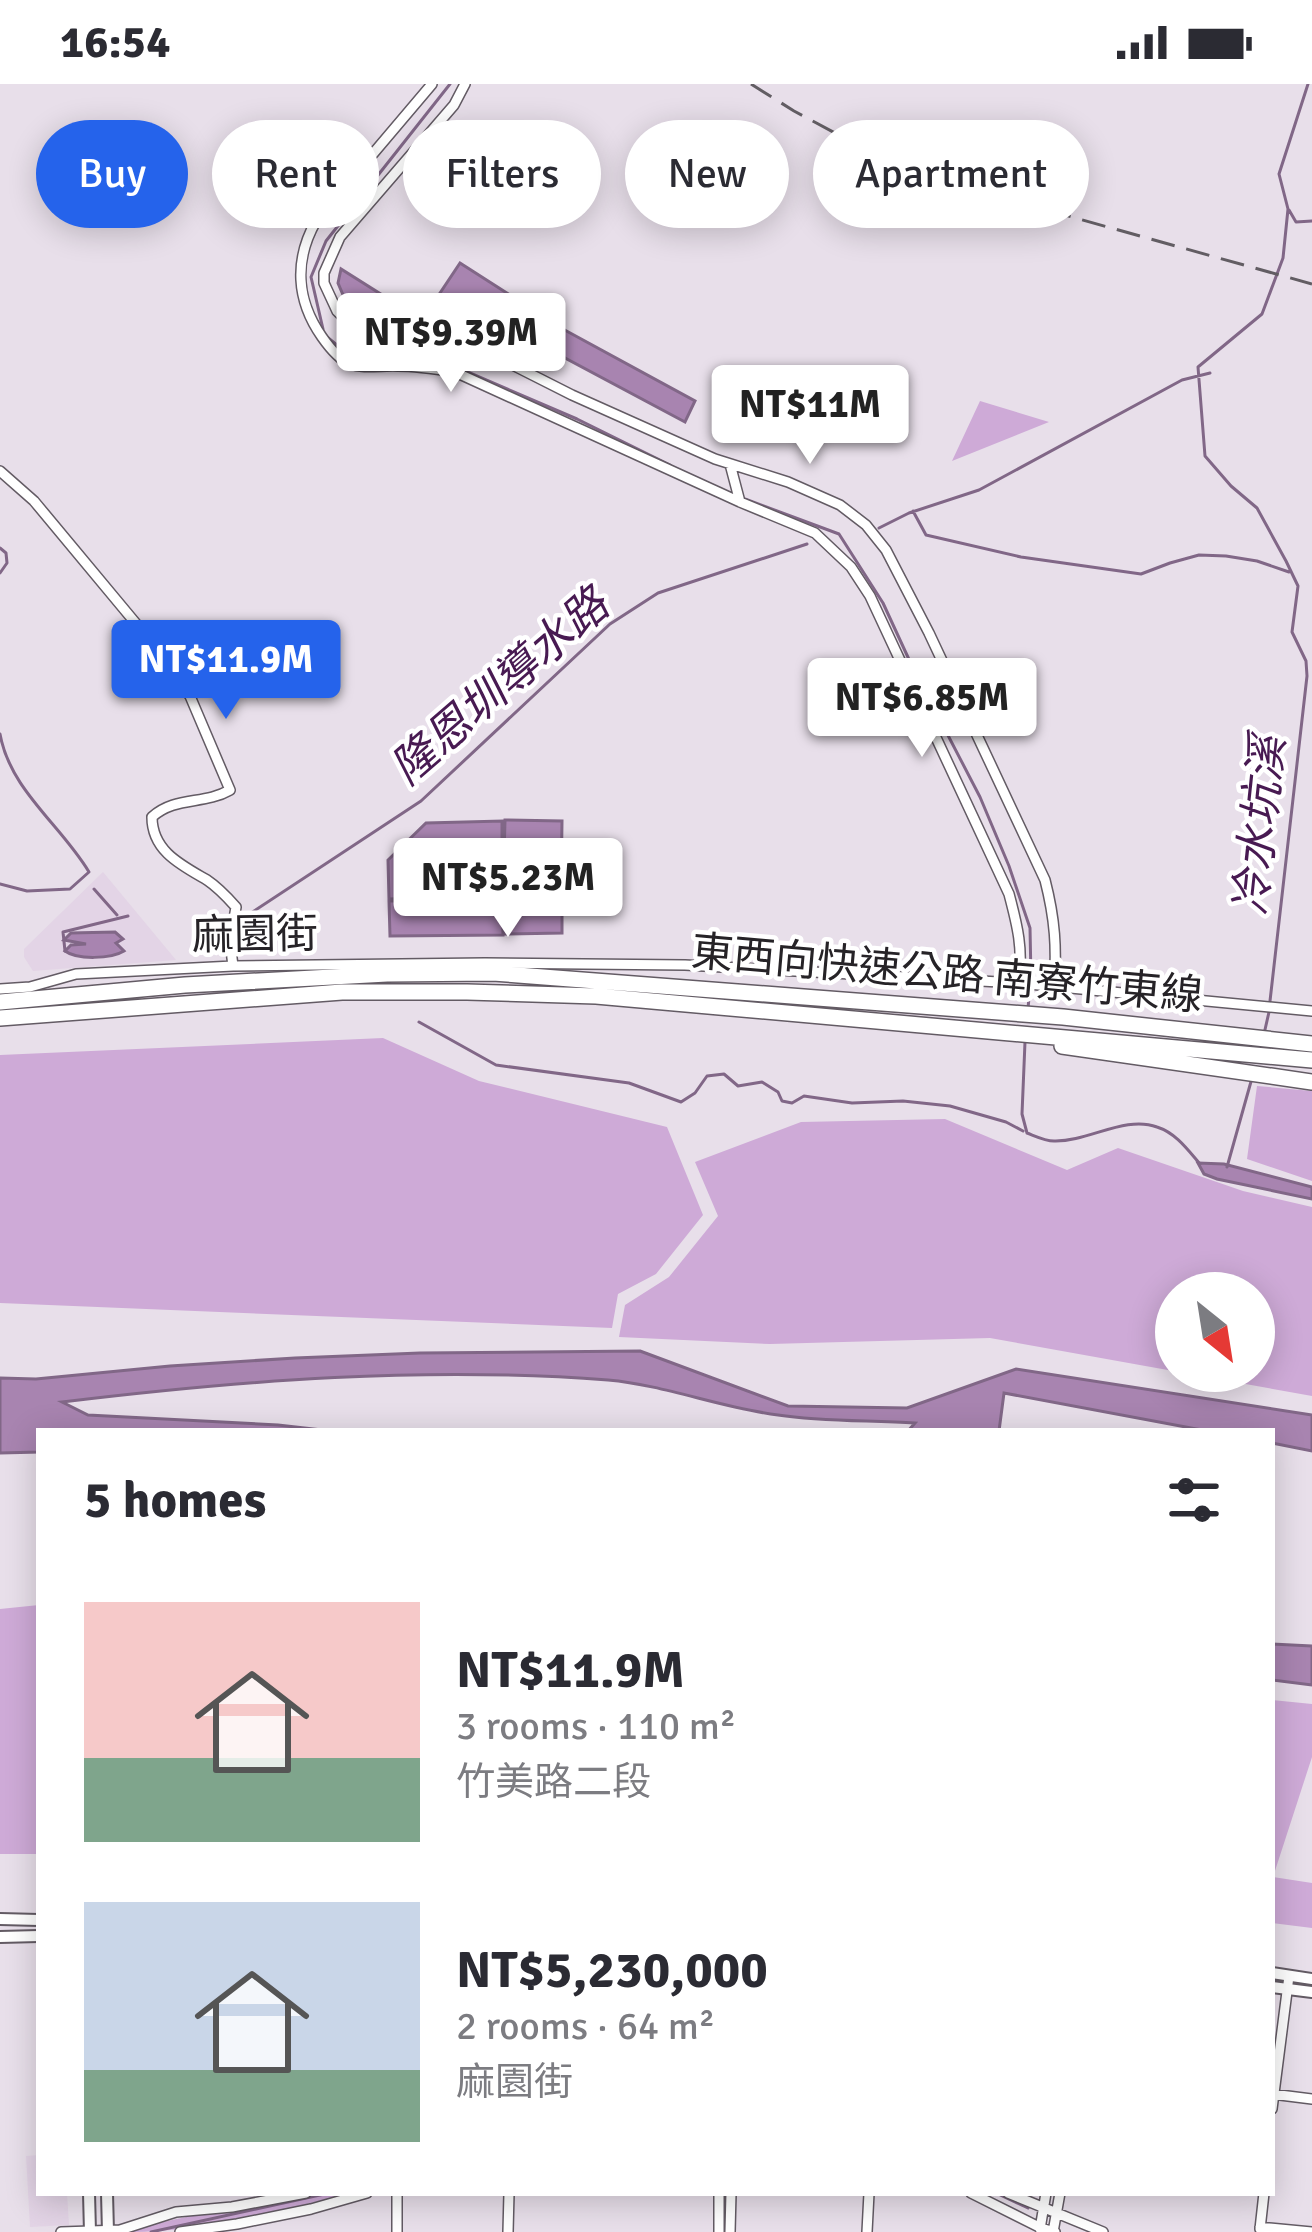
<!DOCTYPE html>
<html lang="en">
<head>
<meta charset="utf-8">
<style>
  body { margin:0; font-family:Signika,"Noto Sans TC",sans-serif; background:#f2f2f3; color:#2b2b33; height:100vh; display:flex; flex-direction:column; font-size:45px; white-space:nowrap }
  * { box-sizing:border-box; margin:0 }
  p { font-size:39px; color:#7c7c81 }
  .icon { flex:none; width:66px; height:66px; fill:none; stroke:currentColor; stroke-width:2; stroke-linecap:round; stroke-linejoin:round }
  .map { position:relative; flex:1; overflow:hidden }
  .sheet { position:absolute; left:36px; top:1344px; width:1239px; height:768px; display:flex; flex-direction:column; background:#fff; border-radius:0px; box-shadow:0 6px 30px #0003 }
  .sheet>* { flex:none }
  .top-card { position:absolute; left:36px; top:36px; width:1242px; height:108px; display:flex; gap:24px }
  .needle { width:78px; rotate:150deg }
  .controls { position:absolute; left:1155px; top:1188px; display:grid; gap:24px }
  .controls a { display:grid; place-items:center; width:120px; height:120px; border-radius:50%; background:#fff; box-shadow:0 6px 30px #0003; font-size:60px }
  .price { position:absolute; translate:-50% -102px; padding:0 27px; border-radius:12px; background:#fff; color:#222; font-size:39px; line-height:78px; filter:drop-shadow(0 3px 6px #0008) }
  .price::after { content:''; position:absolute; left:50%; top:72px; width:36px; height:27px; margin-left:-18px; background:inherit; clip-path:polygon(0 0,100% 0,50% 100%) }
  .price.on { background:#2563eb; color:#fff }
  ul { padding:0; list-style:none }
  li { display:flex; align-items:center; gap:36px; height:300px; padding:0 48px }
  li span { display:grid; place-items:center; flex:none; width:336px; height:240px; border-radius:0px; color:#555 }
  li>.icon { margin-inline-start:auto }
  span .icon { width:144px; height:144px; fill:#fffc; stroke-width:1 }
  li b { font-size:51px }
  h2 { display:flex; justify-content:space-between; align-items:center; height:144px; padding:0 48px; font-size:51px }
  .chip { padding:0 42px; border-radius:54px; background:#fff; box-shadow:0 6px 30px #0003; font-size:42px; line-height:108px }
  .chip.on { background:#2563eb; color:#fff }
  .status { display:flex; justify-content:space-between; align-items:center; height:84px; padding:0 60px; background:#fff; direction:ltr }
  .status svg { height:33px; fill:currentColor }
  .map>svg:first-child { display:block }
  .built { fill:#e3d4e6 }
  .green { fill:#ceaad7; fill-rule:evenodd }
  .water { fill:#a884b0; stroke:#816787; stroke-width:3 }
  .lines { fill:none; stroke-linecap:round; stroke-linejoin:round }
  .stream { stroke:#816787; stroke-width:3 }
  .minor-casing { stroke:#635b64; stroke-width:12 }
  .tertiary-casing { stroke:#635b64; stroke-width:14 }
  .trunk-casing { stroke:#635b64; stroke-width:18 }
  .minor { stroke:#fff; stroke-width:9 }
  .tertiary { stroke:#fff; stroke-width:10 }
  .trunk { stroke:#fff; stroke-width:15 }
  .rail { stroke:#625d63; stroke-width:3; stroke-dasharray:24 12; stroke-linecap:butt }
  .labels { text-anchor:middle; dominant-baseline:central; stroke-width:9; stroke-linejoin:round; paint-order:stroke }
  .street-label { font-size:42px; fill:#262327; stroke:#fff }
  .water-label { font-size:45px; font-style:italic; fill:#481a52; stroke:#fff }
</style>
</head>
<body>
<div class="status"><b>16:54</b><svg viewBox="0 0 49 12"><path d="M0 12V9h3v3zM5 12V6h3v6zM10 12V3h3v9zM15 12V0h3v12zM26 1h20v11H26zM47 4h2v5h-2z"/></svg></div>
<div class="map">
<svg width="1312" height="2148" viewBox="0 0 1312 2148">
  <rect width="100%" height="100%" fill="#e8dfea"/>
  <!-- built -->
  <path class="built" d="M103 788 176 876 33 887 24 873V865Z
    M39 2071V2109H67L69 2141 30 2143 26 2072Z"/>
  <!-- green -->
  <path class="green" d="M980 317 1049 338 952 377Z
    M383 954 479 997 667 1043 703 1131 656 1190 618 1210 612 1244 0 1219V971Z
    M1257 1002 1312 1007V1097L1247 1075Z
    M945 1035 1067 1086 1118 1064 1243 1107 1312 1123V1312L990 1254 770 1260 619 1253 625 1221 669 1193 718 1132 695 1078 801 1038ZM1176 1209H1254V1287H1176Z
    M39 1521V1770H0V1525Z
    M1272 1616 1312 1620V1673L1273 1793 1312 1799V1844L1272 1839Z
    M316 2109H351C278 2127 203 2148 128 2148 189 2129 253 2122 316 2109Z"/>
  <!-- water -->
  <path class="water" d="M460 179 510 211 501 250 421 238 369 236 349 225 338 199 341 185 422 236Z
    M561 244 695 317 685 338 552 267Z
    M505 736 562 737 561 810 506 812 505 777 556 775 504 774Z
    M502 737V774L482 775 502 776V812L389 815 388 776 426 739Z
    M562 813V849L505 850 506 814Z
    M502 815 503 851 390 852 389 817Z
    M115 848 123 855 116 859 124 867C111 875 77 876 65 867L71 861 86 860 64 856 71 849Z
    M1198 1079 1224 1080 1312 1103V1115L1217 1095 1204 1090Z
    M640 1267 788 1322 907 1324 1016 1285 1312 1331V1367L1272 1359V1347H1207L1004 1309 999 1347H908L915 1339C869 1336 823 1338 778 1331 721 1324 665 1301 608 1296 425 1282 244 1296 62 1318L88 1331 278 1341 331 1347H39V1368L0 1369V1294L36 1295 170 1282 295 1274 420 1269Z
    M1272 1560 1312 1562V1601L1272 1596Z"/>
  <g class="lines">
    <!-- stream -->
    <path class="stream" d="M1289 126 1296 138 1312 137
      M323 245 311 193 326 157 450 0
      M327 253 353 274 428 271 577 335 670 381
      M745 415 839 450 883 519 912 582 980 713 1009 782 1030 844 1031 894
      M913 427 926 451 1021 473 1141 490 1170 479 1199 471 1226 472 1257 477 1289 488
      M879 444 909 429 979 406 1182 296 1210 289
      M0 464 6 469 7 479 0 489
      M0 650C10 706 61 741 89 788L70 805 27 807 0 800
      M94 805 117 831
      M251 829 421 717 610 540 658 509 807 460
      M65 867 63 848 128 832
      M1270 917 1307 592 1306 577 1292 548 1298 502 1286 477 1257 424 1231 402 1205 372 1198 283 1262 230 1283 174 1288 125 1279 90 1308 0
      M1028 924 1030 904
      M419 938 496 981 629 999 681 1018 695 1009 707 992 724 990 738 1002 762 998 778 1008 782 1017 792 1019 804 1012 852 1019 903 1017 950 1022 1006 1038 1023 1047
      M1264 950 1269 928
      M1025 958 1022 1030 1027 1049C1035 1052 1045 1057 1054 1057 1088 1058 1125 1031 1157 1043 1176 1049 1188 1066 1200 1080
      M1227 1083 1252 994
      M996 2109 1028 2124
      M151 2148 329 2109"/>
    <!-- minor casing -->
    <g class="minor-casing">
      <path id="minor" d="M432 0 316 137C294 176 296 216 322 253 329 263 338 275 350 280 363 285 383 281 398 282 417 282 436 285 455 288L740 418 815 449 851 483 870 512 1009 810C1017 840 1024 867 1018 899
        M465 0 454 21 340 153 324 189V199L337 227 355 245 375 253 445 256 489 269 572 311 715 375 788 398 840 421 866 441 886 466 929 549 1045 796C1055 835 1057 864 1054 904
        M730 380 740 418
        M0 387 34 417 153 560 190 612 230 706C204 721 175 712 152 733 152 767 181 781 207 796 219 804 227 813 236 823L230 858 233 882
        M0 905 30 903 76 890 233 882 485 879 685 881 1018 899 1312 927
        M1272 2010 1312 2015
        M1272 2025 1289 1892
        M719 2109V2148
        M971 2109 1041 2144 1055 2148
        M1008 2109 1103 2148
        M1260 2143 1312 2148
        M1040 2145 1046 2109
        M1260 2145 1264 2109
        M61 2148 120 2146 176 2128 232 2123 306 2109
        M180 2148 237 2140 311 2125 367 2109
        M397 2148V2109
        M508 2148 509 2109
        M730 2148 731 2109
        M867 2148 869 2109
        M1053 2148 1060 2109"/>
    </g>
    <!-- tertiary casing -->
    <g class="tertiary-casing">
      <path id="tertiary" d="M0 1835 39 1836
        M0 1853 39 1852
        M1272 1889 1312 1895
        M1272 1903 1312 1908
        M89 2109 90 2148
        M107 2109 108 2148"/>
    </g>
    <!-- trunk casing -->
    <g class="trunk-casing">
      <path id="trunk" d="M0 918 185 901 387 890 493 889 1063 933 1312 960
        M0 934 342 908H467L596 912 1312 976
        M1062 962 1312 998"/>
    </g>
    <!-- minor -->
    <use href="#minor" class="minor"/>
    <!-- tertiary -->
    <use href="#tertiary" class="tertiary"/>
    <!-- trunk -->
    <use href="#trunk" class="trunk"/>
    <!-- rail -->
    <path class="rail" d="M751 0 794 27 861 63 957 101 1312 200"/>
  </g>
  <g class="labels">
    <!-- street labels -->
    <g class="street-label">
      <text transform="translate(255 851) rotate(-1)">麻園街</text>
      <text transform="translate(947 890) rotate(5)">東西向快速公路 南寮竹東線</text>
    </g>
    <!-- water labels -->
    <g class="water-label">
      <text transform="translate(500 603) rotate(-41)">隆恩圳導水路</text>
      <text transform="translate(1260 742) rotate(-84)">冷水坑溪</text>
    </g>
  </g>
</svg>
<div class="controls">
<a><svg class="needle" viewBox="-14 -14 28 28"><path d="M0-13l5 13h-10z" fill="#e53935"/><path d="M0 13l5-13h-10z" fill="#7c7c81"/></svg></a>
</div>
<b class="price" style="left:451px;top:311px">NT$9.39M</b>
<b class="price" style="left:810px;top:383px">NT$11M</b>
<b class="price on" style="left:226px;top:638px">NT$11.9M</b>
<b class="price" style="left:922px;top:676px">NT$6.85M</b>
<b class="price" style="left:508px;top:856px">NT$5.23M</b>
<div class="top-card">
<a class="chip on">Buy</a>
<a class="chip">Rent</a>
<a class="chip">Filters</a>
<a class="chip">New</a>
<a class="chip">Apartment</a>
</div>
<section class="sheet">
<h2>5 homes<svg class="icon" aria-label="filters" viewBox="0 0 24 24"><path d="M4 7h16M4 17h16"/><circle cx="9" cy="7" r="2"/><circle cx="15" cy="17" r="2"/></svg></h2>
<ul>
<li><span style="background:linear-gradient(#f6c9c9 65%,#7fa58c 0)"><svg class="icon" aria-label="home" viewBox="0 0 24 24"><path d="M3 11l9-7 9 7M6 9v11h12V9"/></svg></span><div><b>NT$11.9M</b><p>3 rooms · 110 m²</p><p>竹美路二段</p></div></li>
<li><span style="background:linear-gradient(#c9d6e8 70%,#7fa58c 0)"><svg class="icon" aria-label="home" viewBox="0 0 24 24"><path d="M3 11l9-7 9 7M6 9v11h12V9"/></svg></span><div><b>NT$5,230,000</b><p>2 rooms · 64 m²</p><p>麻園街</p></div></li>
</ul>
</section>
</div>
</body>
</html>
